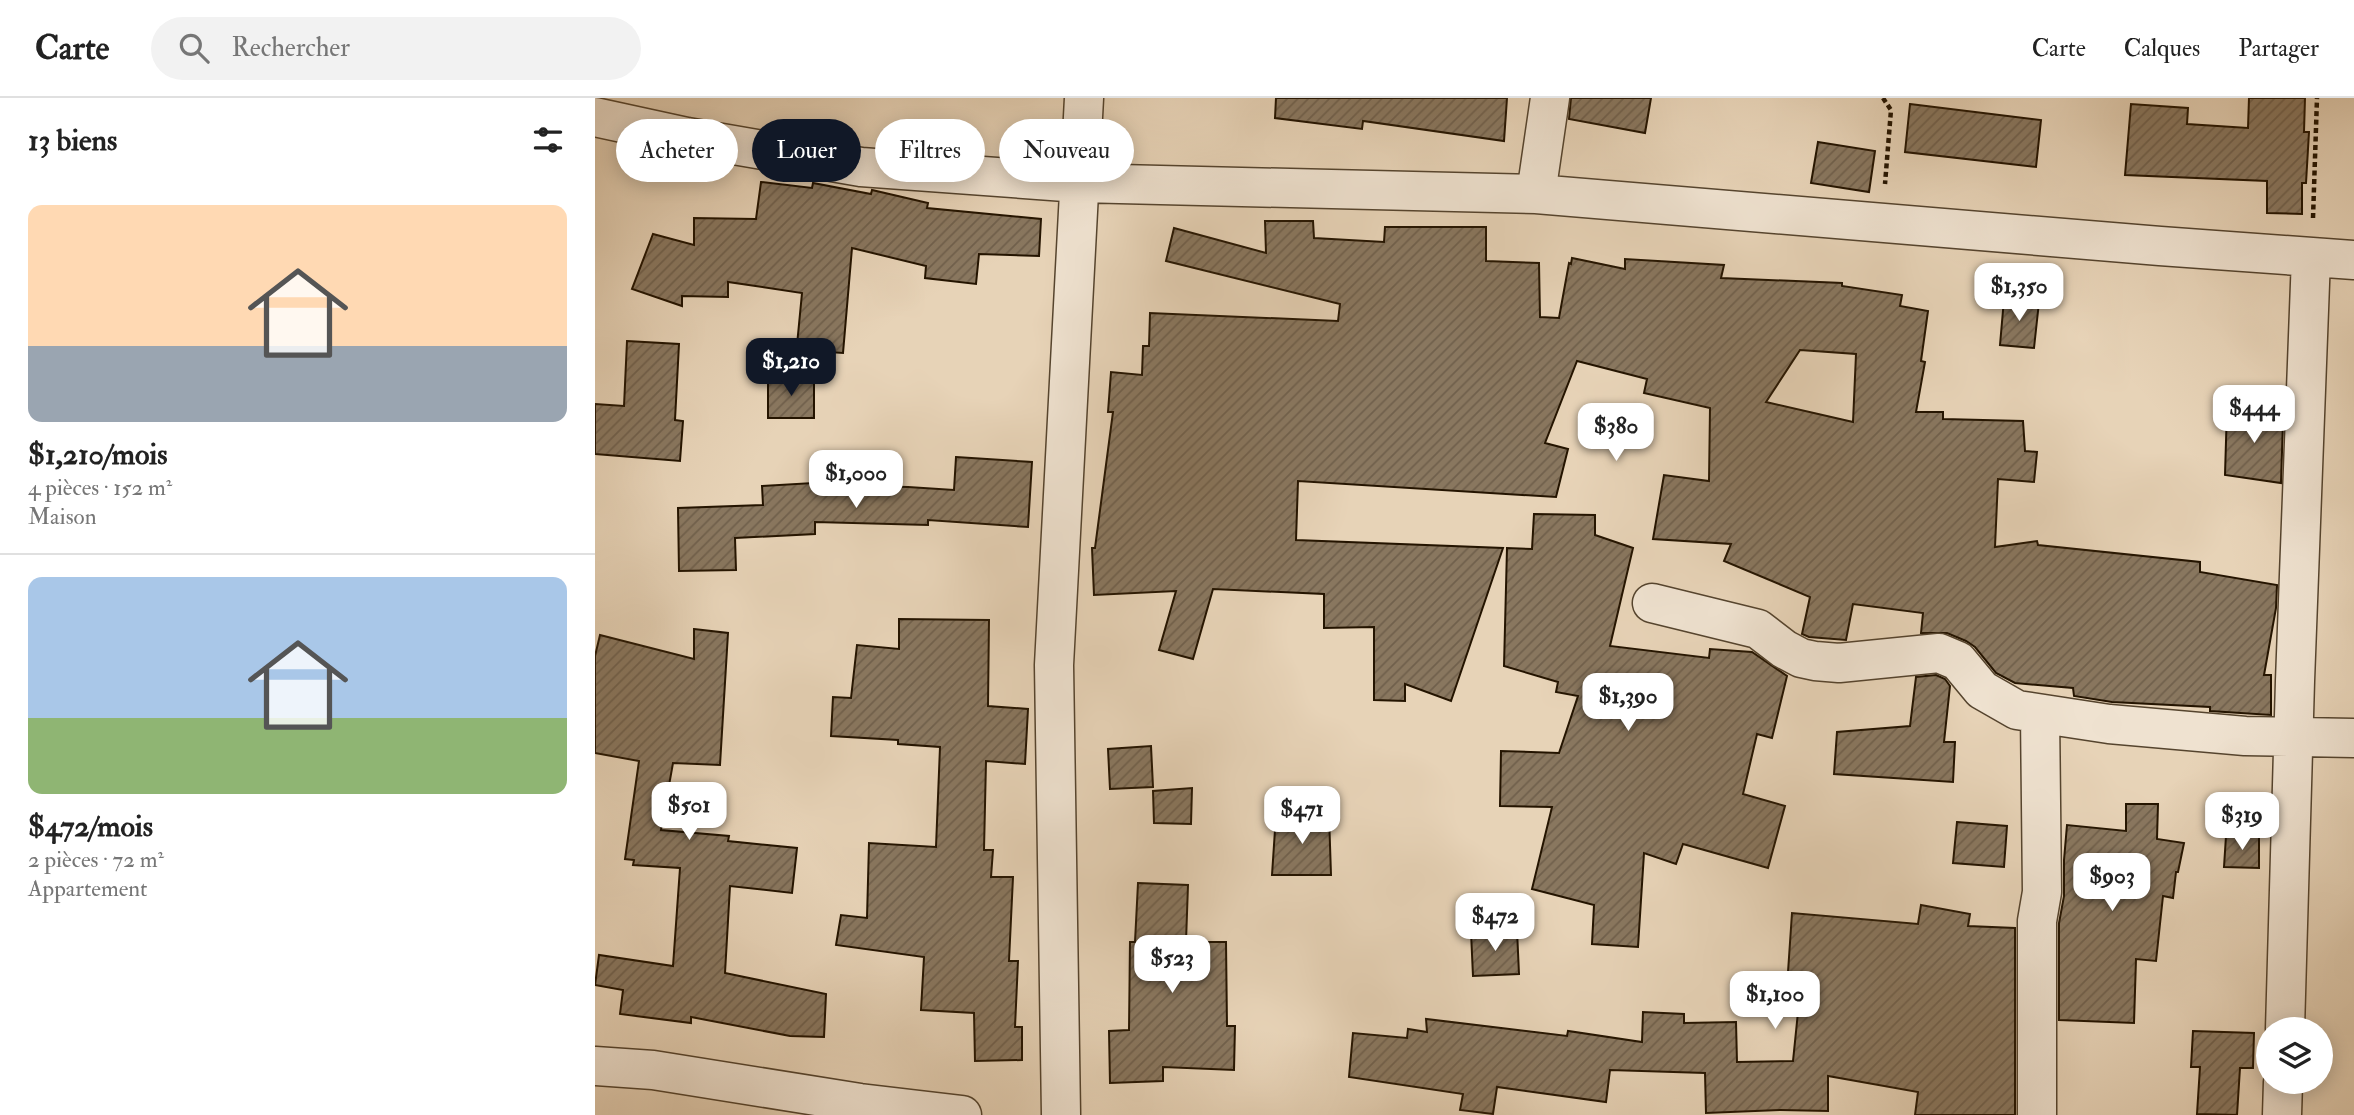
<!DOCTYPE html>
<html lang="fr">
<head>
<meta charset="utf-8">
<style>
  body { margin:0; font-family:"IM FELL Double Pica",serif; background:#f2f2f2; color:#222; height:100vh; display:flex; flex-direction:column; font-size:26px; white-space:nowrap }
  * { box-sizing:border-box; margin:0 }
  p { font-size:23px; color:#767676 }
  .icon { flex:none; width:38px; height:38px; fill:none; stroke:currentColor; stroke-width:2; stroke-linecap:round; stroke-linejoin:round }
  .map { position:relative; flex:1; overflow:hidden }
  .details { display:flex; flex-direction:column; background:#fff; width:595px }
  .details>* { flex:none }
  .guide { position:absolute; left:21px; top:21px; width:665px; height:63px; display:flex; gap:14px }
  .tools { position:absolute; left:1661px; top:919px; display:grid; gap:14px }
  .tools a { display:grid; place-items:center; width:77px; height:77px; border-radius:50%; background:#fff; box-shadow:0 4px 18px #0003; font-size:35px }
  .price { position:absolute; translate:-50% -60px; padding:0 16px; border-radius:14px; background:#fff; color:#222; font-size:23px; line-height:46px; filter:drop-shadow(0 2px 4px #0008) }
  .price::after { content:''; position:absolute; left:50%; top:42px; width:21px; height:16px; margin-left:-10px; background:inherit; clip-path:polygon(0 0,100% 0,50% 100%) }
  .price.on { background:#111827; color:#fff }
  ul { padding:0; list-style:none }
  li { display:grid; align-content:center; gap:14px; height:371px; padding:0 28px }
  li+li { border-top:2px solid #e0e0e0 }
  li span { display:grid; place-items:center; height:217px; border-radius:14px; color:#555 }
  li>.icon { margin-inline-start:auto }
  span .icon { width:126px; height:126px; fill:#fffc; stroke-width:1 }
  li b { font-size:30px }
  h2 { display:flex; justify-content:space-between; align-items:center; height:84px; padding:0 28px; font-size:30px }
  .tag { padding:0 24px; border-radius:32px; background:#fff; box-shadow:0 4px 18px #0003; font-size:24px; line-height:63px }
  .tag.on { background:#111827; color:#fff }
  header { display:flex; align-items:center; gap:42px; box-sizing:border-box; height:98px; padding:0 35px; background:#fff; border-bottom:2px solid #e0e0e0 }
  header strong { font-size:33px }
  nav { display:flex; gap:38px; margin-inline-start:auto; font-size:24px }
  .search { width:490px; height:63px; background:#f2f2f2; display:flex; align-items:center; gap:18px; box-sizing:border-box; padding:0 24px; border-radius:38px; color:#767676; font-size:26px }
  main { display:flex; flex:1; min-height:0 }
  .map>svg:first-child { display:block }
  .building { fill:url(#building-hatch); stroke:#241400; stroke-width:2; fill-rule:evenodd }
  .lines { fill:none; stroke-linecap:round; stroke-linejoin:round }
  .minor-casing { stroke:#55442e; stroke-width:41 }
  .path { stroke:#241400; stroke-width:4.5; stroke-dasharray:5 3.5; stroke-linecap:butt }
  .minor { stroke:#efe2d0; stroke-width:38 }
</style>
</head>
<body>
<header>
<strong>Carte</strong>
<div class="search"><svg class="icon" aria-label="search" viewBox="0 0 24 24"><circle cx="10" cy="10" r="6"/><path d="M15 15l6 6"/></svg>Rechercher</div>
<nav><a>Carte</a><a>Calques</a><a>Partager</a></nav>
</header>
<main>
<section class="details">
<h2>13 biens<svg class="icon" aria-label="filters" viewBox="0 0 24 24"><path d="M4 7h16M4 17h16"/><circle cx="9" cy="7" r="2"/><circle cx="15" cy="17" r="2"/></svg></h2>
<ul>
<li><span style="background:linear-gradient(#ffd9b3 65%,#9aa5b1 0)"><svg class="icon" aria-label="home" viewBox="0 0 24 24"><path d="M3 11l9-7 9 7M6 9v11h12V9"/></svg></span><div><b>$1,210/mois</b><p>4 pièces · 152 m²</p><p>Maison</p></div></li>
<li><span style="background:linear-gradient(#a9c7e8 65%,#8fb573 0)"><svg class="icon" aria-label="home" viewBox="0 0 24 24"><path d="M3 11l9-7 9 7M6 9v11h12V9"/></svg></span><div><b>$472/mois</b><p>2 pièces · 72 m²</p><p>Appartement</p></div></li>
</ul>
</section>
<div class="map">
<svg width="1759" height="1017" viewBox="0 0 1759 1017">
  <defs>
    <pattern id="building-hatch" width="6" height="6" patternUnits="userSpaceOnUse" patternTransform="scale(1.75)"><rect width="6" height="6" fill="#89775f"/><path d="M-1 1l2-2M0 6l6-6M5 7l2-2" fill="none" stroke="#70604c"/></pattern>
  </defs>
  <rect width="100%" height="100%" fill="#e7d3b7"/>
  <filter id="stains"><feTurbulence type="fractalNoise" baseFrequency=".00286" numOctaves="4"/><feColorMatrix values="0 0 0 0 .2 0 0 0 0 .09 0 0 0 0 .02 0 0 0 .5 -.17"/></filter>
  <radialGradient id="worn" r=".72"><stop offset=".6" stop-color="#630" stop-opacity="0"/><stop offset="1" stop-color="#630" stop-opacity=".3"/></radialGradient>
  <!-- building -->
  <path class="building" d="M681 0H912L909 43 768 23 767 31 680 20Z
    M976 0H1056L1050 35 974 21Z
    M1654 0H1710L1709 34H1714L1711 85H1707V116L1672 115V83L1530 77 1536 6 1593 10 1592 26 1653 30Z
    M1315 6 1446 22 1441 69 1310 54Z
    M1223 44 1280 53 1274 94 1216 85Z
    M166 84 217 90 218 85 276 96 277 92 333 105 332 110 446 121 444 158 384 156 381 186 330 180 331 168 257 150 248 255 218 253 202 247 207 195 133 184V199L87 198V208L37 191 58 136 99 147V120L161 121Z
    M670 123H718L719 140 789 144 790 129H891V163L944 165 945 219 964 220 974 165 976 166 977 160 1030 171V161L1129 167 1126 180 1247 185V188L1307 197 1305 208 1333 213 1326 263 1330 264 1321 314H1348V321L1428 323 1430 353 1442 354 1439 384 1403 381 1400 449 1442 443 1443 447 1605 464V474L1682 487 1681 510 1669 577H1676V617L1615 613V609L1517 604 1479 598 1478 590 1420 585 1401 575 1380 549 1371 543 1352 535H1326L1328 515 1258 506 1251 542 1214 539 1207 536 1215 499 1129 463 1136 446 1058 441 1069 377 1114 383 1115 310 1049 295 1052 281 982 263 950 345 973 351 961 399 703 383 701 442 908 450 856 603 810 586V603L779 602V529L729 530V496L618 491 598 561 564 552 581 493 499 497 497 450H500L518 314H513L516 274 547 277 548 248H554L555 215 743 223 745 206 571 163 579 130 671 155ZM1205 252 1261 256 1258 324 1171 304Z
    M1409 201 1444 204 1439 250 1405 247Z
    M32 243 84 246 80 322 88 323 85 363 0 356V306L29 308Z
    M173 279 219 280V320H173Z
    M1632 310 1674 311V323H1688L1686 385 1630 377Z
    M361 359 437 364 433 429 333 422V427L220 424V436L140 440 141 472 84 473 83 410 168 407 167 388 218 385V387L313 389 359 392Z
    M939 416 1000 417V437L1038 450 1015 548 1114 560 1115 551 1157 554 1192 578 1177 640 1162 636 1148 696 1190 708 1173 770 1088 746 1081 766 1049 755 1043 849 997 846 999 807 937 791 957 709 905 708 906 653 964 655 983 598 961 594 963 584 909 568 912 450 937 451Z
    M304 521 394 522 393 608 433 611 430 666 391 663 389 752H398L396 779H418L414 863H423L420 929H427V962L380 963 379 915 326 912 329 859 241 847 246 817 272 820 274 745 341 749 345 649 303 646V642L236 638 238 599 256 600 262 547 304 551Z
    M99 531 133 535 125 667 78 665 66 732 134 738 133 743 202 750 197 795 135 788 130 875 231 896 229 939 195 938 96 919V925L25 916 28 892 0 887 4 857 78 868 85 770 38 767 39 762 30 761 44 663 0 655V558L5 537 99 561Z
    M1341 577 1350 581 1355 588 1349 644H1360L1358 684 1239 676 1242 634 1315 628 1321 579Z
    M556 648 558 689 515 691 513 651Z
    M597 690 596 726 559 725 558 693Z
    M1531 706H1563L1562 741 1589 745 1583 774H1581L1578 800 1568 798 1561 863 1541 861 1539 925 1464 922V825L1469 798V762L1472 727 1531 733Z
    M681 717H734L736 777H677Z
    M1362 724 1412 728 1409 769 1358 765Z
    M1631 738 1664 739V770L1629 769Z
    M543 785 593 787 591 844H631L632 928H640L639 972 568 969V983L515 985 514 933 534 932 535 844H540Z
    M1326 807 1375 816 1373 828 1420 830V1017H1320L1323 994 1233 978V1013L1185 1012 1111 1015 1110 975 1015 972 1011 1004 902 989 898 1016 865 1012 868 996 754 979 758 935 812 940 813 931 832 934 831 921 972 938 973 933 1047 944 1048 914 1089 916V925L1141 924 1142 964 1198 963 1207 875 1193 874 1197 815 1323 826Z
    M922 832 924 876 878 878 876 834Z
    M1598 933 1659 935 1658 970H1645L1642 1017 1602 1016 1605 969H1596Z"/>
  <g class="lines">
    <!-- minor casing -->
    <g class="minor-casing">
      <path id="minor" d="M0 19 92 39 266 69 484 85 941 96 1565 148 1759 162
        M941 96 955 0
        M1057 505 1163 531 1189 551 1206 560 1220 563 1244 565 1344 555 1363 563 1387 592 1422 612 1514 626 1650 638 1759 640
        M1690 931 1700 583 1716 159
        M0 968 58 972 265 1005 367 1017
        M466 1017 459 567 489 0
        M1442 1017V823L1447 794 1445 616
        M1687 1017 1688 984"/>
    </g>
    <!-- path -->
    <path class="path" d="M1288 0 1296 12 1290 86
      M1718 120 1722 0"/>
    <!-- minor -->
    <use href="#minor" class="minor"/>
  </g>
  <rect width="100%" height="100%" filter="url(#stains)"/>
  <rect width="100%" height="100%" fill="url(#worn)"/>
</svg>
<div class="tools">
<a><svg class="icon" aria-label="layers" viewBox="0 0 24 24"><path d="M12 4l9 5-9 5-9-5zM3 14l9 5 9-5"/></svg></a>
</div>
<b class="price" style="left:1424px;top:225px">$1,350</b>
<b class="price on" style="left:196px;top:300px">$1,210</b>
<b class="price" style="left:1659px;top:347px">$444</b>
<b class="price" style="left:1021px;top:365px">$380</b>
<b class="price" style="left:261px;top:412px">$1,000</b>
<b class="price" style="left:1033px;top:635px">$1,390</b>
<b class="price" style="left:94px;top:744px">$501</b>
<b class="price" style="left:707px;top:748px">$471</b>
<b class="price" style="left:1647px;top:754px">$319</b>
<b class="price" style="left:1517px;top:815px">$903</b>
<b class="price" style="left:900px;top:855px">$472</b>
<b class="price" style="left:577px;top:897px">$523</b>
<b class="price" style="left:1180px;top:933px">$1,100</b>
<div class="guide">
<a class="tag">Acheter</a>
<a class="tag on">Louer</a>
<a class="tag">Filtres</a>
<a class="tag">Nouveau</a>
</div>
</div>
</main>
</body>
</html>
